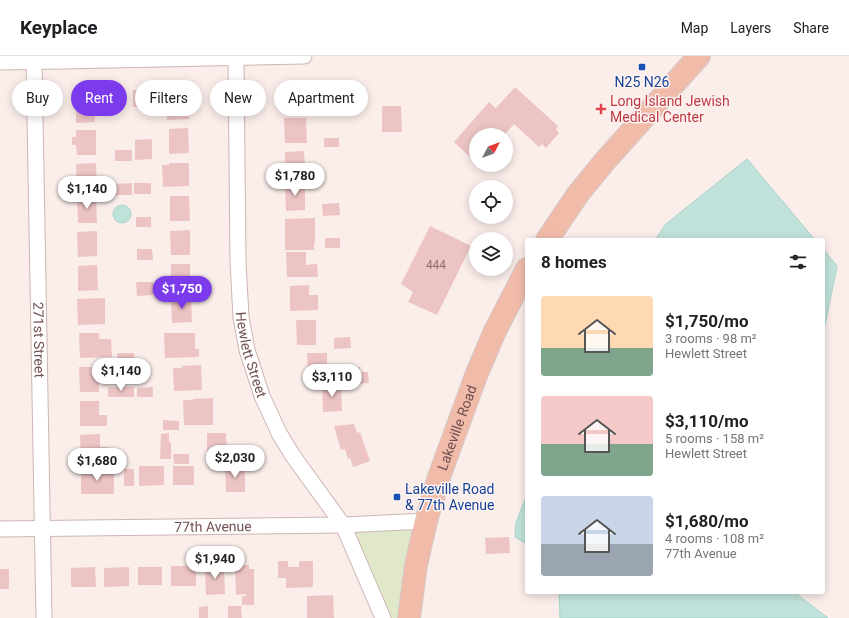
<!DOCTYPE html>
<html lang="en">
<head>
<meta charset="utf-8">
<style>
  body { margin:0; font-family:Roboto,sans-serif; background:#f6f6f6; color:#202124; height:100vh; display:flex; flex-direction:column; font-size:15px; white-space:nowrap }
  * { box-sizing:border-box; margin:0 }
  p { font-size:13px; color:#757577 }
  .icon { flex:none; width:22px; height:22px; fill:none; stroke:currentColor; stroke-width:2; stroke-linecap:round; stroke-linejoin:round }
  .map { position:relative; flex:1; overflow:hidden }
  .sheet { position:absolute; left:525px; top:182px; width:300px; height:356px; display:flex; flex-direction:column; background:#fff; border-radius:4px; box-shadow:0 2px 10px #0003 }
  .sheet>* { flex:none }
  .top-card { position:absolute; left:12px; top:24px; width:380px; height:36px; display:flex; gap:8px }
  .needle { width:26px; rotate:49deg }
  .controls { position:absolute; left:469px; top:72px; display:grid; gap:8px }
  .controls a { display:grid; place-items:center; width:44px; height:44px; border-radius:50%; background:#fff; box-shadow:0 2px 10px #0003; font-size:20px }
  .price { position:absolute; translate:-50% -34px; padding:0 9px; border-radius:14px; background:#fff; color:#222; font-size:13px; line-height:26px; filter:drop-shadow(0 1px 2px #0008) }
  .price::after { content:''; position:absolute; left:50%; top:24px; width:12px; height:9px; margin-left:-6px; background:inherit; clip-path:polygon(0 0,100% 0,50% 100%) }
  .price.current { background:#7c3aed; color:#fff }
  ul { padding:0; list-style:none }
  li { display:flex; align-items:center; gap:12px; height:100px; padding:0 16px }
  li span { display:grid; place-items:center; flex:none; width:112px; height:80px; border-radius:4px; color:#555 }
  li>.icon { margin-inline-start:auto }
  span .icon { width:48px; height:48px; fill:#fffc; stroke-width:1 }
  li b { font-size:17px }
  h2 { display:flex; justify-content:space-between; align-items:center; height:48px; padding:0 16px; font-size:17px }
  .pill { padding:0 14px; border-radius:18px; background:#fff; box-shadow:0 2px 10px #0003; font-size:14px; line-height:36px }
  .pill.current { background:#7c3aed; color:#fff }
  header { display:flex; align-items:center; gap:24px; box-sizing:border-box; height:56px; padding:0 20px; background:#fff; border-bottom:1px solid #e0e0e0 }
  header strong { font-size:19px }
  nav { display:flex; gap:22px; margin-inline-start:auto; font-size:14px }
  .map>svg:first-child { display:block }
  .green { fill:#e1e7c9 }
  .water { fill:#c0e2da; stroke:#a7d3c8 }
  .building { fill:#edc4c4 }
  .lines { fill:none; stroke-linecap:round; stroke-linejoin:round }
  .street-casing { stroke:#cdb5b3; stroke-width:17 }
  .primary-casing { stroke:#d5cacb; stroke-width:24 }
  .street { stroke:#fff; stroke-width:15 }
  .primary { stroke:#f1bbaa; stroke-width:22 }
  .transit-dot { fill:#1a4fb4; stroke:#fdf3f0; stroke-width:1.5 }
  .health-dot { fill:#e0444e; stroke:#fdf3f0; stroke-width:1.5 }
  .labels { text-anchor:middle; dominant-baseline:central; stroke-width:3; stroke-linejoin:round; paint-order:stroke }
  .number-label { font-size:12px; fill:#916d6e }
  .transit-label { font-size:14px; fill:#164399; stroke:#fdf3f0 }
  .health-label { font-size:14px; fill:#be3a42; stroke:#fdf3f0; text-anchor:start }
  .street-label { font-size:14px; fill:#725051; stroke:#fdf3f0 }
</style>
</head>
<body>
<header>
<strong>Keyplace</strong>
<nav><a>Map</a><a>Layers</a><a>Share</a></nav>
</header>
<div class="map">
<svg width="849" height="562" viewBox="0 0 849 562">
  <rect width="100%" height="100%" fill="#faedea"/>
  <!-- green -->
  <path class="green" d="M426 465 409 562H383L343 469Z"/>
  <!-- water -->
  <path class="water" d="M747 103 815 184H655L666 168Z
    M113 158a9 9 0 1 1 18 0a9 9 0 1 1-18 0Z
    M823 193 837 210 823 279Z
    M527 438V488L515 481 516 467Z
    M559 536H794L828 562H560Z"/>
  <!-- building -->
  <path class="building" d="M284 30H303L304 55 285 56Z
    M515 31 558 70 556 73 559 77 546 92 542 88 539 91 514 68 504 79H476V107L454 86 489 46 501 57 496 52Z
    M133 34H149V51H133Z
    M188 38 189 63 167 64 166 39Z
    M340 39V58H322V40Z
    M76 42H94L95 66 76 67Z
    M382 50H401L402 76H382Z
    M284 62H306L307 87H285Z
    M188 72 189 97 169 98V73Z
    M76 74H96V99H77L76 89H72V81H76Z
    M324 82H339V91H324Z
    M152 83V103L135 104V84Z
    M115 94H132V105H115Z
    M304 95 305 109H316V120L285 121V96Z
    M96 107 97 132H77L76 108Z
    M169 107H189V130L163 131 162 109H169Z
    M132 127V139H115V128Z
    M134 127H151V138H134Z
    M305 128V154L286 155 285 129Z
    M170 140H189L190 165H170Z
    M96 141 97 167H78L77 142Z
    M339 147 340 159 323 160 322 148Z
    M136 161H151V171H136Z
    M315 162V187H314V194H285V163Z
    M430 170 471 190 437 259 408 246 413 236 401 228Z
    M190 174V199H171L170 175Z
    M97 175V200L78 201 77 176Z
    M325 182H340V192H325Z
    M137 193H152L153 204H137Z
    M286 196H306V209L317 208 318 221H287Z
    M171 208H190V233H162V222H171Z
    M97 209 98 234 78 235V210Z
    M136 226H153V239L137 240Z
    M309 229V239H318V254L290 255V230Z
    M191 241 192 266 172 267 171 242Z
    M105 242V268L78 269 77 243Z
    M296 264H316V289H297Z
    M79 277H99V283H111L112 301 80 302Z
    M164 277H195V293H199V301L165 302Z
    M350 281 351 292 334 293V282Z
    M117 297H134L135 308H118Z
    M307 297H327V310L336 309V321L308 322Z
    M201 309 202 334 174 335 173 312H182V310Z
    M79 311H99V336H80Z
    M360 311V316H368L369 327 358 328V331H350V328H352L351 312Z
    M341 329 342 355 323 356 322 330Z
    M108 331H134V341H108Z
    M153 331V341H137V332Z
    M213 342V369H184L183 344H193V343Z
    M80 345H99V359H107V370H80Z
    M163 364 179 365V374H163Z
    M354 368 357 377 360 376 370 405 353 411 350 402 348 403 345 393 341 394 334 370Z
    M169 377V386H171V403H160L161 378Z
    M207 377H226L227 402H207Z
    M100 378V391H109L110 403 81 404 80 379Z
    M173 398H189V408H174Z
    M139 410H164V429L139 430Z
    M173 410H194V429H173Z
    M245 410V436H226L225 411Z
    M100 412V414H114V438H81V413Z
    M124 413H134V430H124Z
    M509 481 510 497 486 498 485 482Z
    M278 505H288V511H299V505H313V531L286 532V522H278Z
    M205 509H220V513H224L225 538 206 539Z
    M235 509H249V513H254V549H242V540H246V538L236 539Z
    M171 510H196V530H171Z
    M95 511 96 531H71V512Z
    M129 511V530L104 531V512Z
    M138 511H162V529H138Z
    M0 513H9V533H0Z
    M333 539 334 562H307V540Z
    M208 550V562H199V551Z
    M228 550H241L242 562H228Z"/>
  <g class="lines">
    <!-- street casing -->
    <g class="street-casing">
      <g id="street">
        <path id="s1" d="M236 2 238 206 241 261 247 294 262 340 279 377 293 400 343 469 383 562"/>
        <path id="s2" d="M34 5 44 562"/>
        <path d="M0 6 63 5 304 0"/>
        <path id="s3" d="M0 473 343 469 426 465"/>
      </g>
    </g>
    <!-- primary casing -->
    <g class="primary-casing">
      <g id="primary">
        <path d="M547 184 578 138 605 105 699 0"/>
        <path id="s4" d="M409 562 410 554 416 509 426 465 439 421 477 317 495 275 527 213"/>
      </g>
    </g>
    <!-- street -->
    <use href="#street" class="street"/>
    <!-- primary -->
    <use href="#primary" class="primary"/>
  </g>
  <!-- markers -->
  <g class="transit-dot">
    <rect x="638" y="7" width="8" height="8" rx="2"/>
    <rect x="393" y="437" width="8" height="8" rx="2"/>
  </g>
  <path class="health-dot" d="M599 47h4v4h4v4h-4v4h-4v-4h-4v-4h4z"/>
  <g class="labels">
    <!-- number labels -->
    <g class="number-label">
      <text x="436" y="209">444</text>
    </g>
    <!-- transit labels -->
    <g class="transit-label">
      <text x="642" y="26">N25 N26</text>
      <text x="405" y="433" text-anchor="start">Lakeville Road<tspan x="405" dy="16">&amp; 77th Avenue</tspan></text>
    </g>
    <!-- health labels -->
    <g class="health-label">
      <text x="610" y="45">Long Island Jewish<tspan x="610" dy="16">Medical Center</tspan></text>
    </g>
    <!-- street labels -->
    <g class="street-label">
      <text stroke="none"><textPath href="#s2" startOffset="279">271st Street</textPath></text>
      <text stroke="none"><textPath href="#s1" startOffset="298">Hewlett Street</textPath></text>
      <text stroke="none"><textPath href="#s4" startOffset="197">Lakeville Road</textPath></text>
      <text stroke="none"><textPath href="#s3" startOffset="213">77th Avenue</textPath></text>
    </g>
  </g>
</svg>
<div class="controls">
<a><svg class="needle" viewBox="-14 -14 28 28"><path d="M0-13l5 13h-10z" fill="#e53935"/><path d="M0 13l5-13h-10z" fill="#757577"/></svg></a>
<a><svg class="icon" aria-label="locate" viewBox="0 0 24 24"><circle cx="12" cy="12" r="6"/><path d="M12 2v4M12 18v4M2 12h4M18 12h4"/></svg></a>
<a><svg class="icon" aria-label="layers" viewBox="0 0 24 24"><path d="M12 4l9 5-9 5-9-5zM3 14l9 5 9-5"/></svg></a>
</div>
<b class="price" style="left:295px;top:141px">$1,780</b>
<b class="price" style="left:87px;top:154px">$1,140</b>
<b class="price current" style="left:182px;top:254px">$1,750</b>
<b class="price" style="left:121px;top:336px">$1,140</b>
<b class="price" style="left:332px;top:342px">$3,110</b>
<b class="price" style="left:235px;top:423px">$2,030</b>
<b class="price" style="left:97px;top:426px">$1,680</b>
<b class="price" style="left:215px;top:524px">$1,940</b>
<div class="top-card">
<a class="pill">Buy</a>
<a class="pill current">Rent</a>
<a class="pill">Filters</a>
<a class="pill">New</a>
<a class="pill">Apartment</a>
</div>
<section class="sheet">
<h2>8 homes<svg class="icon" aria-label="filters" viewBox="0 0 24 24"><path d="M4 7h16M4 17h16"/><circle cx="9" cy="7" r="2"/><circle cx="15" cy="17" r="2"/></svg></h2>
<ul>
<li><span style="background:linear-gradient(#ffd9b3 65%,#7fa58c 0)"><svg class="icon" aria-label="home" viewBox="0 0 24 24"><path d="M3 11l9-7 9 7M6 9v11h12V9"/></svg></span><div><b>$1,750/mo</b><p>3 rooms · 98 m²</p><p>Hewlett Street</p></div></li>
<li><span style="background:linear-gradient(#f6c9c9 60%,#7fa58c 0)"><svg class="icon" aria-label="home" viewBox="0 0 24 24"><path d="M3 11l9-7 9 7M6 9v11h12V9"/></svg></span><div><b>$3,110/mo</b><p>5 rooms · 158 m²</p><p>Hewlett Street</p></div></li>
<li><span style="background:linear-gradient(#c9d6e8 60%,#9aa5b1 0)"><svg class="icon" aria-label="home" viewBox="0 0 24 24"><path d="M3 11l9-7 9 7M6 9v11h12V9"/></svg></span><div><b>$1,680/mo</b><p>4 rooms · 108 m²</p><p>77th Avenue</p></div></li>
</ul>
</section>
</div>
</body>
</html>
